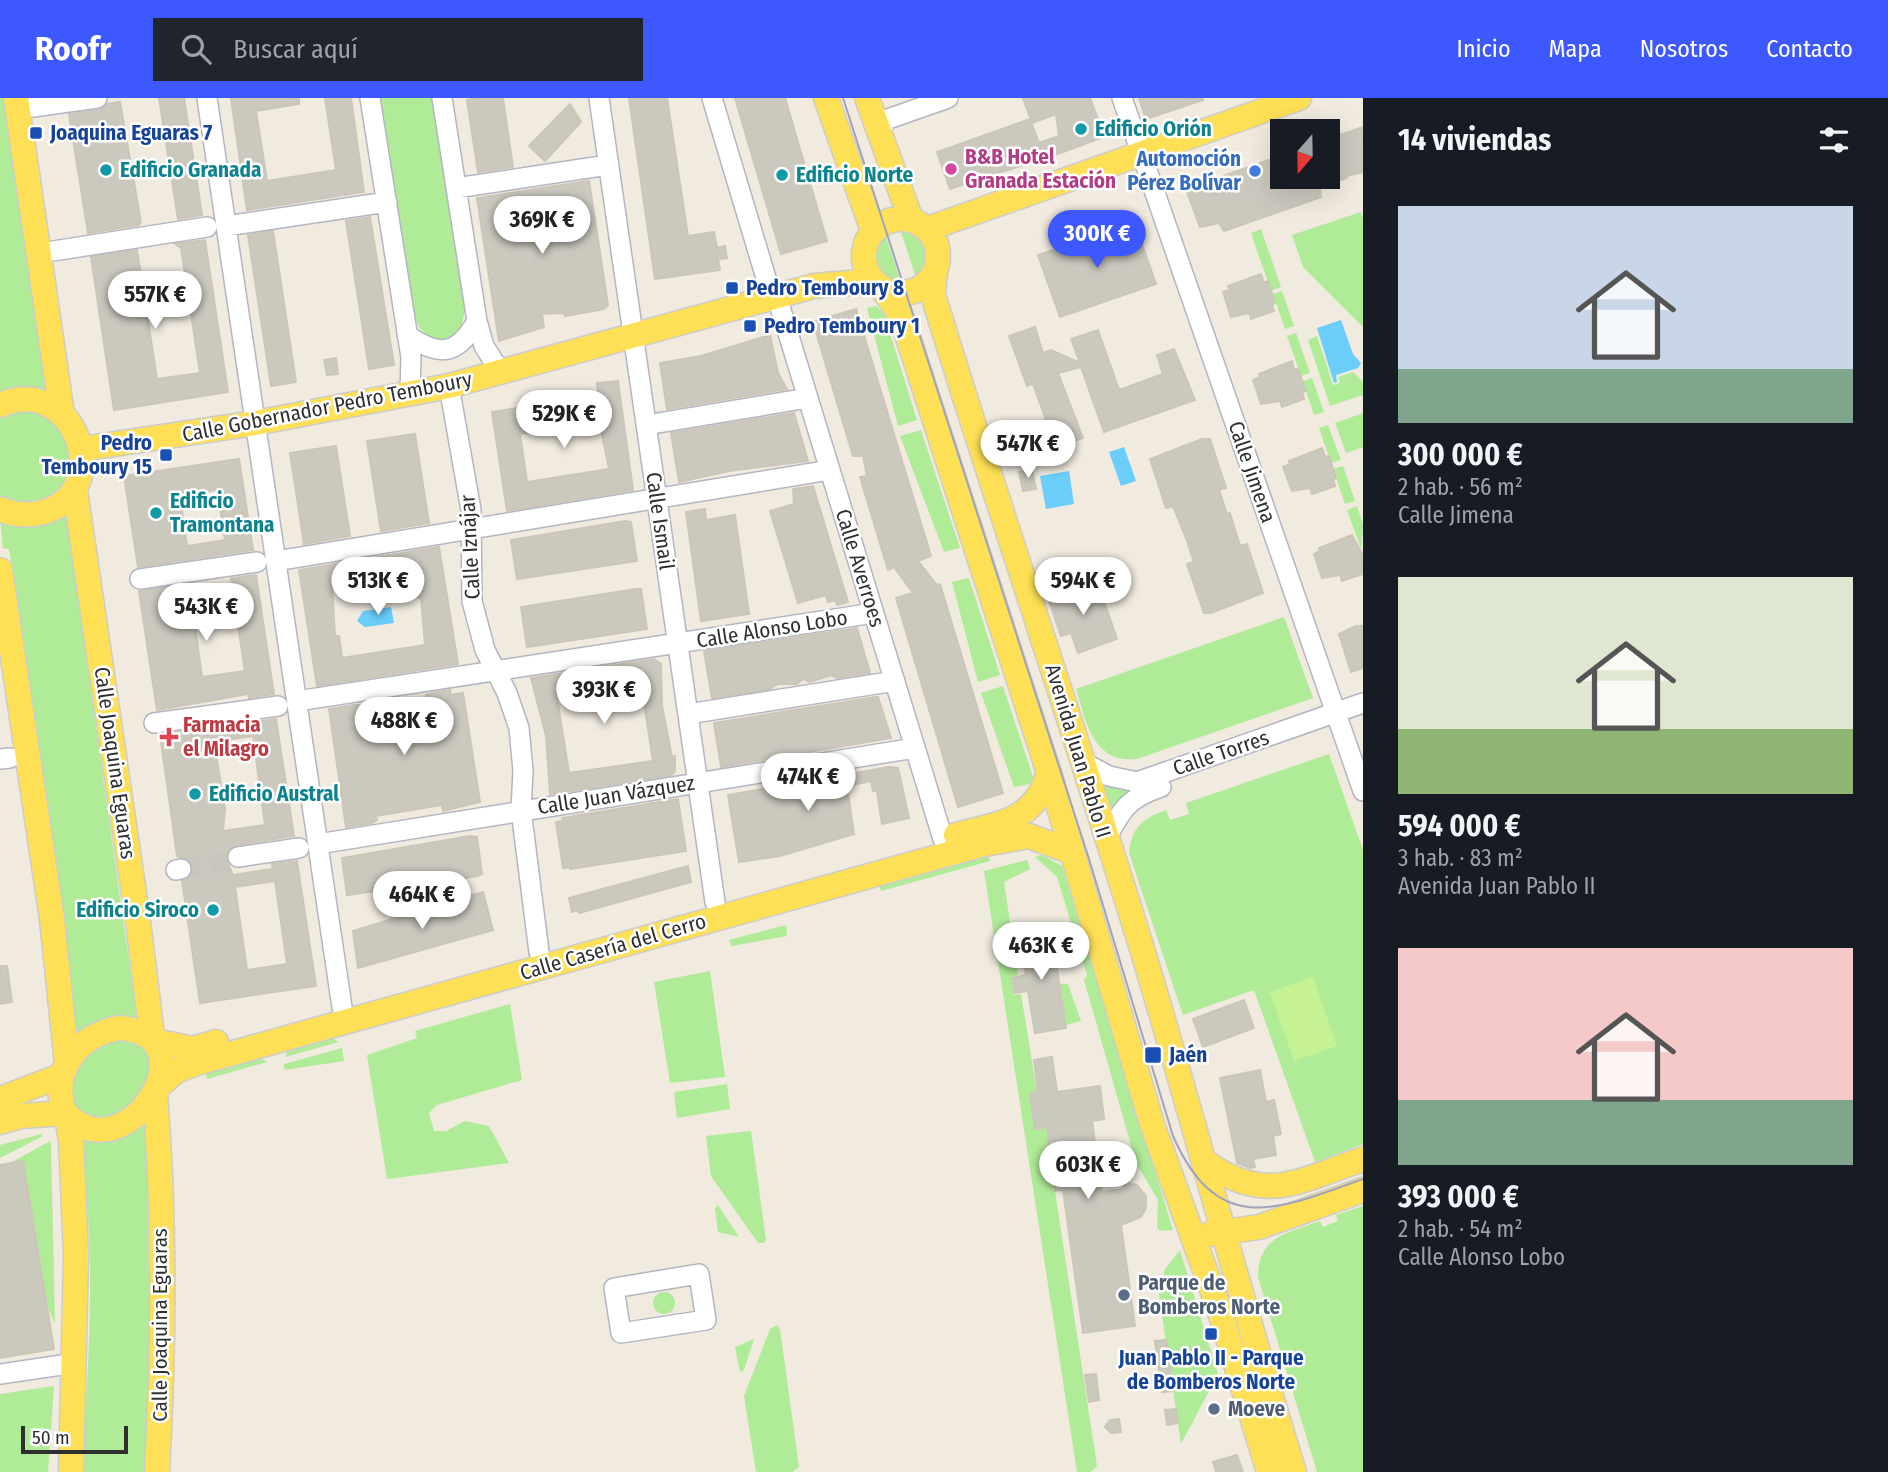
<!DOCTYPE html>
<html lang="es">
<head>
<meta charset="utf-8">
<style>
  body { margin:0; font-family:"Fira Sans Condensed",sans-serif; background:#20242c; color:#f1f3f6; height:100vh; display:flex; flex-direction:column; font-size:26px; white-space:nowrap }
  * { box-sizing:border-box; margin:0 }
  p { font-size:23px; color:#9ea1a6 }
  .icon { flex:none; width:38px; height:38px; fill:none; stroke:currentColor; stroke-width:2; stroke-linecap:round; stroke-linejoin:round }
  .map { position:relative; flex:1; overflow:hidden }
  .panel { display:flex; flex-direction:column; background:#171b24; width:525px }
  .panel>* { flex:none }
  .needle { width:46px; rotate:200deg }
  .tools { position:absolute; left:1270px; top:21px; display:grid; gap:14px }
  .tools a { display:grid; place-items:center; width:70px; height:70px; border-radius:0px; background:#171b24; box-shadow:0 7px 28px #0002; font-size:35px }
  .scale { position:absolute; left:21px; bottom:18px; width:107px; box-sizing:border-box; padding-left:7px; border:4px solid #2e2e2e; border-top:0; font-size:19px; line-height:24px; white-space:nowrap; color:#2e2e2e; -webkit-text-stroke:5px #fff; paint-order:stroke }
  .price { position:absolute; translate:-50% -60px; padding:0 16px; border-radius:24px; background:#fff; color:#222; font-size:23px; line-height:46px; filter:drop-shadow(0 2px 4px #0008) }
  .price::after { content:''; position:absolute; left:50%; top:42px; width:21px; height:16px; margin-left:-10px; background:inherit; clip-path:polygon(0 0,100% 0,50% 100%) }
  .price.on { background:#3e58ff; color:#fff }
  ul { padding:0; list-style:none }
  li { display:grid; align-content:center; gap:14px; height:371px; padding:0 35px }
  li span { display:grid; place-items:center; height:217px; border-radius:0px; color:#555 }
  li>.icon { margin-inline-start:auto }
  span .icon { width:126px; height:126px; fill:#fffc; stroke-width:1 }
  li b { font-size:30px }
  h2 { display:flex; justify-content:space-between; align-items:center; height:84px; padding:0 35px; font-size:30px }
  header { display:flex; align-items:center; gap:42px; box-sizing:border-box; height:98px; padding:0 35px; background:#3e58ff; color:#fff }
  header strong { font-size:33px }
  nav { display:flex; gap:38px; margin-inline-start:auto; font-size:24px }
  .search { width:490px; height:63px; background:#20242c; display:flex; align-items:center; gap:18px; box-sizing:border-box; padding:0 24px; border-radius:0px; color:#9ea1a6; font-size:26px }
  main { display:flex; flex:1; min-height:0 }
  .map>svg:first-child { display:block }
  .green { fill:#b0eb98 }
  .pitch { fill:#c5f393 }
  .water { fill:#6acdfa }
  .building { fill:#cbc8be; stroke:#ccc6b8; stroke-width:2; fill-rule:evenodd }
  .lines { fill:none; stroke-linecap:round; stroke-linejoin:round }
  .minor-tunnel { stroke:#c9c4bc; stroke-width:19; stroke-dasharray:19 10; stroke-linecap:butt }
  .minor-casing { stroke:#b3b5c2; stroke-width:22 }
  .major-casing { stroke:#cdcdcd; stroke-width:27 }
  .minor { stroke:#fff; stroke-width:19 }
  .major { stroke:#fee056; stroke-width:24 }
  .tram { stroke:#a1a3ba; stroke-width:2 }
  .culture-dot { fill:#0f9aa8; stroke:#fff; stroke-width:2.5 }
  .transit-dot { fill:#1a4fb4; stroke:#fff; stroke-width:2.5 }
  .hotel-dot { fill:#d1479c; stroke:#fff; stroke-width:2.5 }
  .shop-dot { fill:#3f7fe0; stroke:#fff; stroke-width:2.5 }
  .health-dot { fill:#e0444e; stroke:#fff; stroke-width:2.5 }
  .service-dot { fill:#5c6f8a; stroke:#fff; stroke-width:2.5 }
  .labels { text-anchor:middle; dominant-baseline:central; stroke-width:5; stroke-linejoin:round; paint-order:stroke }
  .culture-label { font-size:21px; font-weight:bold; fill:#0d838f; stroke:#fff; text-anchor:start }
  .transit-label { font-size:21px; font-weight:bold; fill:#164399; stroke:#fff; text-anchor:start }
  .hotel-label { font-size:21px; font-weight:bold; fill:#b23c85; stroke:#fff; text-anchor:start }
  .shop-label { font-size:21px; font-weight:bold; fill:#366cbe; stroke:#fff; text-anchor:end }
  .street-label { font-size:21px; fill:#2e2e2e; stroke:#fff }
  .health-label { font-size:21px; font-weight:bold; fill:#be3a42; stroke:#fff; text-anchor:start }
  .service-label { font-size:21px; font-weight:bold; fill:#4e5e75; stroke:#fff; text-anchor:start }
</style>
</head>
<body>
<header>
<strong>Roofr</strong>
<div class="search"><svg class="icon" aria-label="search" viewBox="0 0 24 24"><circle cx="10" cy="10" r="6"/><path d="M15 15l6 6"/></svg>Buscar aquí</div>
<nav><a>Inicio</a><a>Mapa</a><a>Nosotros</a><a>Contacto</a></nav>
</header>
<main>
<div class="map">
<svg width="1363" height="1374" viewBox="0 0 1363 1374">
  <rect width="100%" height="100%" fill="#f0eadf"/>
  <!-- green -->
  <path class="green" d="M0 0H3L44 274 55 300 0 299Z
    M381 0H432L465 212 461 231 447 242C427 244 419 233 414 215Z
    M1361 114 1363 120V229L1303 169 1292 137Z
    M900 131C929 132 937 163 917 182Z
    M1261 131 1281 189 1271 193 1251 135Z
    M885 136 902 187C874 183 866 155 885 136Z
    M1282 193 1294 228 1285 231 1273 196Z
    M876 208 884 216 917 322 898 328 867 210Z
    M1296 235 1310 275 1301 278 1287 238Z
    M1317 238 1333 287 1340 285 1338 279 1353 274 1363 284V297L1330 308 1308 242Z
    M1312 280 1324 314 1314 317 1303 283Z
    M19 313C46 314 55 324 72 344L68 386 33 410 0 403V320Z
    M1363 315V349L1346 355 1335 325Z
    M1328 327 1341 362 1331 365 1319 330Z
    M921 332 960 450 944 454 900 338Z
    M1343 368 1355 403 1345 406 1333 371Z
    M1357 408 1363 427 1361 451 1347 412Z
    M71 409 76 442 70 444 134 898H141L143 924 71 946 67 912 74 911 64 816 9 451H3L0 421Z
    M969 480 1000 577 978 584 952 484Z
    M1284 519 1313 600 1137 661C1093 666 1086 624 1076 591Z
    M1003 588 1035 685 1014 689 981 595Z
    M1329 656 1363 752V1046L1315 1064 1254 892 1183 917 1129 755C1132 729 1142 721 1166 712L1170 722 1189 716 1186 705Z
    M1094 679 1132 693 1108 723Z
    M986 753 990 763 881 793 878 783Z
    M1042 757 1062 768 1173 1132 1160 1133 1157 1129 1158 1102 1136 1065 1084 882 1087 877 1057 779 1035 759Z
    M1027 762 1030 771 1004 784 1018 877 1011 879 1014 897 1021 896 1037 994 1030 995 1035 1030 1049 1029 1055 1093 1097 1368 1091 1374H1077L984 773Z
    M786 827 787 838 732 848 729 842Z
    M710 873 725 979 670 985 654 884Z
    M1060 886H1068L1081 923 1066 927Z
    M510 906 522 982 437 1007 429 1015 434 1033H446L465 1023 489 1028 509 1065 387 1081 367 957 417 940 415 933Z
    M327 937 339 944 285 959 288 952Z
    M114 941 138 942 150 958 148 984 119 1018 95 1020 73 1008C62 969 84 957 114 941Z
    M342 950 344 963 284 972V966Z
    M254 957 267 964 207 981 204 971Z
    M727 986 730 1011 677 1020 674 994Z
    M151 1015 147 1065 150 1252 145 1374H82C88 1265 99 1141 77 1034Z
    M751 1033 766 1142 764 1145H758L711 1078 706 1038Z
    M41 1036 43 1038 0 1060V1047Z
    M50 1043 51 1046 55 1226 45 1203 23 1064 10 1065Z
    M718 1107 739 1139 718 1134 715 1110Z
    M1363 1108V1374H1317L1258 1179C1258 1138 1288 1135 1320 1123L1323 1129 1338 1123 1336 1117Z
    M1180 1152 1218 1276 1181 1346 1159 1197 1165 1171Z
    M653 1205a11 11 0 1 1 22 0a11 11 0 1 1-22 0Z
    M777 1227 780 1231 799 1369 792 1374H756L744 1298 770 1231Z
    M754 1241 744 1272 740 1274 735 1249Z
    M54 1288 48 1374H0V1296Z"/>
  <!-- pitch -->
  <path class="pitch" d="M1313 879 1337 948 1294 963 1270 894Z"/>
  <!-- water -->
  <path class="water" d="M1341 222 1353 256 1361 265 1358 270 1336 277 1337 284 1334 285 1317 230Z
    M1124 349 1136 383 1121 388 1109 354Z
    M1069 373 1074 406 1046 411 1040 378Z
    M391 509 394 525 365 529 357 523 363 513Z"/>
  <!-- building -->
  <path class="building" d="M159 0H184L202 117 178 121Z
    M231 0H299V6L256 13 267 83 336 72 325 0H351L364 94 247 112Z
    M477 0H503L513 69 478 74 467 2Z
    M629 0H667L688 138 714 134 717 150 725 148 727 160 718 161 720 172 655 181Z
    M735 0H785L827 143 781 156Z
    M1023 0H1090L1103 35 1101 40 1063 54 950 91 937 54 1030 21 1039 45 1059 38 1056 16 1032 25Z
    M1139 0H1202L1203 2 1146 21Z
    M120 4 141 124 139 127 88 135 69 16 99 12 107 6Z
    M570 6 581 24 545 63 529 48Z
    M1363 29V74L1343 79 1346 80 1320 90 1321 99 1224 133 1219 125 1200 129 1186 91 1283 57V79H1328V41Z
    M589 83 608 207 604 211 565 218 564 215 542 216 544 229 499 243 477 100Z
    M370 119 394 267 369 271 346 123Z
    M1134 124 1156 186 1060 219 1038 157Z
    M273 133 296 284 271 288 248 137Z
    M205 142 228 294 114 312 91 159 137 152 157 281 200 275 181 150 175 146Z
    M1261 176 1264 185 1268 183 1275 205 1272 207 1274 213 1251 221 1249 215 1231 219 1223 194 1230 192 1228 188Z
    M856 211 931 458 918 463 937 487 940 486 1003 695 958 709 896 500 913 495 894 469 888 472 860 379 867 378 863 358H853L813 224Z
    M1035 229 1043 255 1051 252 1080 265 1071 241 1098 232 1119 292 1163 276 1157 257 1174 251 1195 302 1104 334 1081 269 1058 275 1083 340 1056 350 1033 286 1027 288 1009 238Z
    M770 237 778 275 787 291 667 311 660 265 701 258Z
    M336 260 338 276 327 277 324 262Z
    M1292 263 1294 272 1298 271 1306 293 1302 294 1304 301 1282 309 1280 303 1261 306 1253 282 1260 279 1259 276Z
    M618 283 633 392 507 413 492 314 596 298 598 297 597 285ZM604 323 600 327 609 371 527 384 520 336Z
    M794 315 808 363 729 373 679 384 671 335Z
    M415 336 429 425 381 433 367 343Z
    M1202 341H1210L1226 390 1219 392 1227 416 1230 415 1240 448 1247 446 1263 495 1211 515H1204L1187 466 1194 464 1186 440 1173 408 1166 410 1150 361Z
    M336 348 350 438 304 446 290 355Z
    M1322 350 1325 359 1329 358 1336 380 1333 381 1335 388 1312 396 1310 390 1292 393 1283 369 1290 366 1289 363Z
    M239 361 253 452 138 469 124 378ZM217 392 225 442 187 448 180 398Z
    M1032 372 1036 391 1023 393 1019 374Z
    M813 388 848 504 837 507 835 502 828 504 826 497 798 505 770 413 794 406 793 391Z
    M705 411 706 422 735 417 749 516 701 523 686 414Z
    M625 423 631 424 637 463 517 481 511 442Z
    M1352 437 1363 458V476L1342 483 1340 477 1322 480 1314 456 1320 453 1319 450Z
    M439 449 458 566 317 588 299 472ZM414 478 418 500H421L425 547 342 560 339 538H335L332 490Z
    M256 477 274 596 249 600 248 596 157 612 139 493 189 486V491L232 486 231 480ZM235 509 245 573 202 579 193 515Z
    M1097 483 1117 541 1078 555 1071 535 1061 538 1048 500Z
    M636 491H641L647 531 527 549 521 509Z
    M1356 528H1363V570L1351 574 1339 536Z
    M857 530 870 575 837 580 831 577 810 584 803 581 797 586H777L770 591 712 600 704 553Z
    M654 561 661 566 662 608 672 659 675 658V673L672 677 550 696 546 638 531 580ZM640 580 653 663 569 675 556 593Z
    M450 592 451 597 463 595 480 704 443 713 442 707 376 718 377 722 372 725 346 729 329 611 353 607H360L361 612 426 602V597L432 595Z
    M875 599H878L891 640 721 669 714 625Z
    M276 621 294 738 236 747 227 754 226 761 233 777 273 771 272 766 297 763 316 888 200 905 182 783 190 780 193 769 190 762 177 758 160 636ZM253 638 265 727 223 733 225 711 214 644ZM275 783 287 866 247 872 235 789Z
    M889 669 898 670 909 720 882 726 877 693H873L871 683 847 688 854 736 780 758 739 764 728 697Z
    M678 701 686 753 570 771V769L563 770 556 724 563 723 562 720Z
    M470 738 477 739 482 776 478 778 347 797 342 760Z
    M688 768 691 784 579 815 578 812 572 814 569 800Z
    M483 794 493 832 358 870 353 833 422 812H438L437 808 464 803 463 800Z
    M1051 832 1066 930 1035 935 1028 893 1015 895 1012 880 1026 877 1019 837Z
    M0 868H7L12 904 0 906Z
    M1244 902 1254 930 1203 949 1193 921Z
    M1052 959 1057 994 1100 988 1104 1021 1092 1023 1102 1094 1124 1091 1123 1084 1137 1087 1146 1098V1110L1141 1119 1121 1127 1135 1228 1083 1235 1063 1092 1055 1093 1047 1029 1035 1031 1030 995 1038 994 1034 962Z
    M1260 972 1266 1004 1274 1002 1281 1036 1273 1038 1276 1057 1253 1061 1255 1069 1250 1070 1237 1065 1220 980Z
    M23 1063 54 1251 0 1260V1067Z
    M1166 1242 1173 1293 1162 1294 1155 1243Z
    M1096 1276 1099 1302 1089 1304 1085 1277Z
    M1176 1311 1178 1325 1167 1327 1165 1312Z
    M1119 1321 1121 1334 1111 1335 1105 1329 1110 1322Z
    M1237 1357 1243 1374H1216L1213 1364Z"/>
  <g class="lines">
    <!-- minor-tunnel -->
    <path class="minor-tunnel" d="M181 771 232 764"/>
    <!-- minor casing -->
    <g class="minor-casing">
      <path id="minor" d="M207 0 342 909
        M370 0 411 259 410 296
        M442 0 477 223 484 248 501 275
        M599 0 715 804
        M712 0 772 200
        M1122 0 1363 693
        M33 9 97 0
        M879 32 888 21 948 0
        M456 90 608 67
        M226 128 387 104
        M53 153 207 129
        M777 199 943 741
        M407 237C439 259 457 258 477 223
        M449 288 471 412 472 503 485 552 507 595 519 630 523 673 521 712 539 854
        M646 327 808 300
        M276 463 830 372
        M140 481 257 464
        M297 603 874 515
        M688 616 895 583
        M154 625 278 608
        M0 661 10 660
        M1081 663 1109 678 1137 684 1363 605
        M1106 741C1122 711 1128 700 1161 689
        M318 746 915 650
        M238 759 299 750
        M176 772 181 771
        M699 1176 706 1222 621 1235 614 1190Z
        M0 1276 75 1265"/>
    </g>
    <!-- major casing -->
    <g class="major-casing">
      <path id="major" d="M16 0 62 316
        M826 0 873 133
        M867 0 910 119
        M864 158a37 37 0 1 1 74 0a37 37 0 1 1-74 0Z
        M927 131 1299 0
        M935 174 933 197C1000 416 1075 632 1142 851 1195 1025 1240 1201 1294 1374
        M882 190 900 216 906 233 1049 675 1152 1026 1219 1211 1269 1374
        M0 307C74 275 115 389 47 413 31 418 16 418 0 411
        M81 351 255 325 449 288 814 188 873 183
        M75 392 138 823 152 938
        M0 472 52 821 67 966
        M956 737C1001 725 1034 724 1049 675
        M119 930C217 936 125 1080 65 1015 49 973 78 937 119 930Z
        M155 943 193 951 216 944
        M159 988 176 973 197 965 984 746 1029 738 1072 754
        M155 995C165 1121 164 1248 157 1374
        M0 1001 60 978
        M67 1018 71 1043 76 1157 71 1374
        M0 1024 21 1018 65 1015
        M1207 1065C1266 1107 1301 1082 1363 1061
        M1210 1136 1259 1129 1363 1092"/>
    </g>
    <!-- minor -->
    <use href="#minor" class="minor"/>
    <!-- major -->
    <use href="#major" class="major"/>
    <!-- tram -->
    <path class="tram" d="M843 0 1089 761 1173 1038C1218 1140 1277 1112 1363 1081"/>
  </g>
  <!-- markers -->
  <g class="culture-dot">
    <circle cx="1081" cy="31" r="7"/>
    <circle cx="106" cy="72" r="7"/>
    <circle cx="782" cy="77" r="7"/>
    <circle cx="156" cy="415" r="7"/>
    <circle cx="195" cy="696" r="7"/>
    <circle cx="213" cy="812" r="7"/>
  </g>
  <g class="transit-dot">
    <rect x="29" y="28" width="14" height="14" rx="3.5"/>
    <rect x="725" y="183" width="14" height="14" rx="3.5"/>
    <rect x="743" y="221" width="14" height="14" rx="3.5"/>
    <rect x="159" y="350" width="14" height="14" rx="3.5"/>
    <rect x="1144" y="948" width="18" height="18" rx="3.5"/>
    <rect x="1204" y="1229" width="14" height="14" rx="3.5"/>
  </g>
  <circle class="hotel-dot" cx="951" cy="71" r="7"/>
  <circle class="shop-dot" cx="1255" cy="73" r="7"/>
  <path class="health-dot" d="M165.5 628.5h7v7h7v7h-7v7h-7v-7h-7v-7h7z"/>
  <g class="service-dot">
    <circle cx="1124" cy="1197" r="7"/>
    <circle cx="1214" cy="1311" r="7"/>
  </g>
  <g class="labels">
    <!-- culture labels -->
    <g class="culture-label">
      <text x="1095" y="31">Edificio Orión</text>
      <text x="120" y="72">Edificio Granada</text>
      <text x="796" y="77">Edificio Norte</text>
      <text x="170" y="403">Edificio<tspan x="170" dy="24">Tramontana</tspan></text>
      <text x="209" y="696">Edificio Austral</text>
      <text x="199" y="812" text-anchor="end">Edificio Siroco</text>
    </g>
    <!-- transit labels -->
    <g class="transit-label">
      <text x="50" y="35">Joaquina Eguaras 7</text>
      <text x="746" y="190">Pedro Temboury 8</text>
      <text x="764" y="228">Pedro Temboury 1</text>
      <text x="152" y="345" text-anchor="end">Pedro<tspan x="152" dy="24">Temboury 15</tspan></text>
      <text x="1169" y="957">Jaén</text>
      <text x="1211" y="1260" text-anchor="middle">Juan Pablo II - Parque<tspan x="1211" dy="24">de Bomberos Norte</tspan></text>
    </g>
    <!-- hotel labels -->
    <g class="hotel-label">
      <text x="965" y="59">B&amp;B Hotel<tspan x="965" dy="24">Granada Estación</tspan></text>
    </g>
    <!-- shop labels -->
    <g class="shop-label">
      <text x="1241" y="61">Automoción<tspan x="1241" dy="24">Pérez Bolívar</tspan></text>
    </g>
    <!-- street labels -->
    <g class="street-label">
      <text transform="translate(327 309) rotate(-11)">Calle Gobernador Pedro Temboury</text>
      <text transform="translate(1252 374) rotate(71)">Calle Jimena</text>
      <text transform="translate(660 423) rotate(82)">Calle Ismail</text>
      <text transform="translate(470 449) rotate(-93)">Calle Iznájar</text>
      <text transform="translate(860 470) rotate(73)">Calle Averroes</text>
      <text transform="translate(772 531) rotate(-9)">Calle Alonso Lobo</text>
      <text transform="translate(1078 653) rotate(73)">Avenida Juan Pablo II</text>
      <text transform="translate(1221 655) rotate(-19)">Calle Torres</text>
      <text transform="translate(115 665) rotate(82)">Calle Joaquina Eguaras</text>
      <text transform="translate(616 697) rotate(-9)">Calle Juan Vázquez</text>
      <text transform="translate(613 849) rotate(-16)">Calle Casería del Cerro</text>
      <text transform="translate(160 1227) rotate(-90)">Calle Joaquina Eguaras</text>
    </g>
    <!-- health labels -->
    <g class="health-label">
      <text x="183" y="627">Farmacia<tspan x="183" dy="24">el Milagro</tspan></text>
    </g>
    <!-- service labels -->
    <g class="service-label">
      <text x="1138" y="1185">Parque de<tspan x="1138" dy="24">Bomberos Norte</tspan></text>
      <text x="1228" y="1311">Moeve</text>
    </g>
  </g>
</svg>
<div class="tools">
<a><svg class="needle" viewBox="-14 -14 28 28"><path d="M0-13l5 13h-10z" fill="#e53935"/><path d="M0 13l5-13h-10z" fill="#9ea1a6"/></svg></a>
</div>
<div class="scale">50 m</div>
<b class="price" style="left:542px;top:158px">369K €</b>
<b class="price on" style="left:1097px;top:172px">300K €</b>
<b class="price" style="left:155px;top:233px">557K €</b>
<b class="price" style="left:564px;top:352px">529K €</b>
<b class="price" style="left:1028px;top:382px">547K €</b>
<b class="price" style="left:378px;top:519px">513K €</b>
<b class="price" style="left:1083px;top:519px">594K €</b>
<b class="price" style="left:206px;top:545px">543K €</b>
<b class="price" style="left:604px;top:628px">393K €</b>
<b class="price" style="left:404px;top:659px">488K €</b>
<b class="price" style="left:808px;top:715px">474K €</b>
<b class="price" style="left:422px;top:833px">464K €</b>
<b class="price" style="left:1041px;top:884px">463K €</b>
<b class="price" style="left:1088px;top:1103px">603K €</b>
</div>
<section class="panel">
<h2>14 viviendas<svg class="icon" aria-label="filters" viewBox="0 0 24 24"><path d="M4 7h16M4 17h16"/><circle cx="9" cy="7" r="2"/><circle cx="15" cy="17" r="2"/></svg></h2>
<ul>
<li><span style="background:linear-gradient(#c9d6e8 75%,#7fa58c 0)"><svg class="icon" aria-label="home" viewBox="0 0 24 24"><path d="M3 11l9-7 9 7M6 9v11h12V9"/></svg></span><div><b>300 000 €</b><p>2 hab. · 56 m²</p><p>Calle Jimena</p></div></li>
<li><span style="background:linear-gradient(#dfe7d0 70%,#8fb573 0)"><svg class="icon" aria-label="home" viewBox="0 0 24 24"><path d="M3 11l9-7 9 7M6 9v11h12V9"/></svg></span><div><b>594 000 €</b><p>3 hab. · 83 m²</p><p>Avenida Juan Pablo II</p></div></li>
<li><span style="background:linear-gradient(#f6c9c9 70%,#7fa58c 0)"><svg class="icon" aria-label="home" viewBox="0 0 24 24"><path d="M3 11l9-7 9 7M6 9v11h12V9"/></svg></span><div><b>393 000 €</b><p>2 hab. · 54 m²</p><p>Calle Alonso Lobo</p></div></li>
</ul>
</section>
</main>
</body>
</html>
